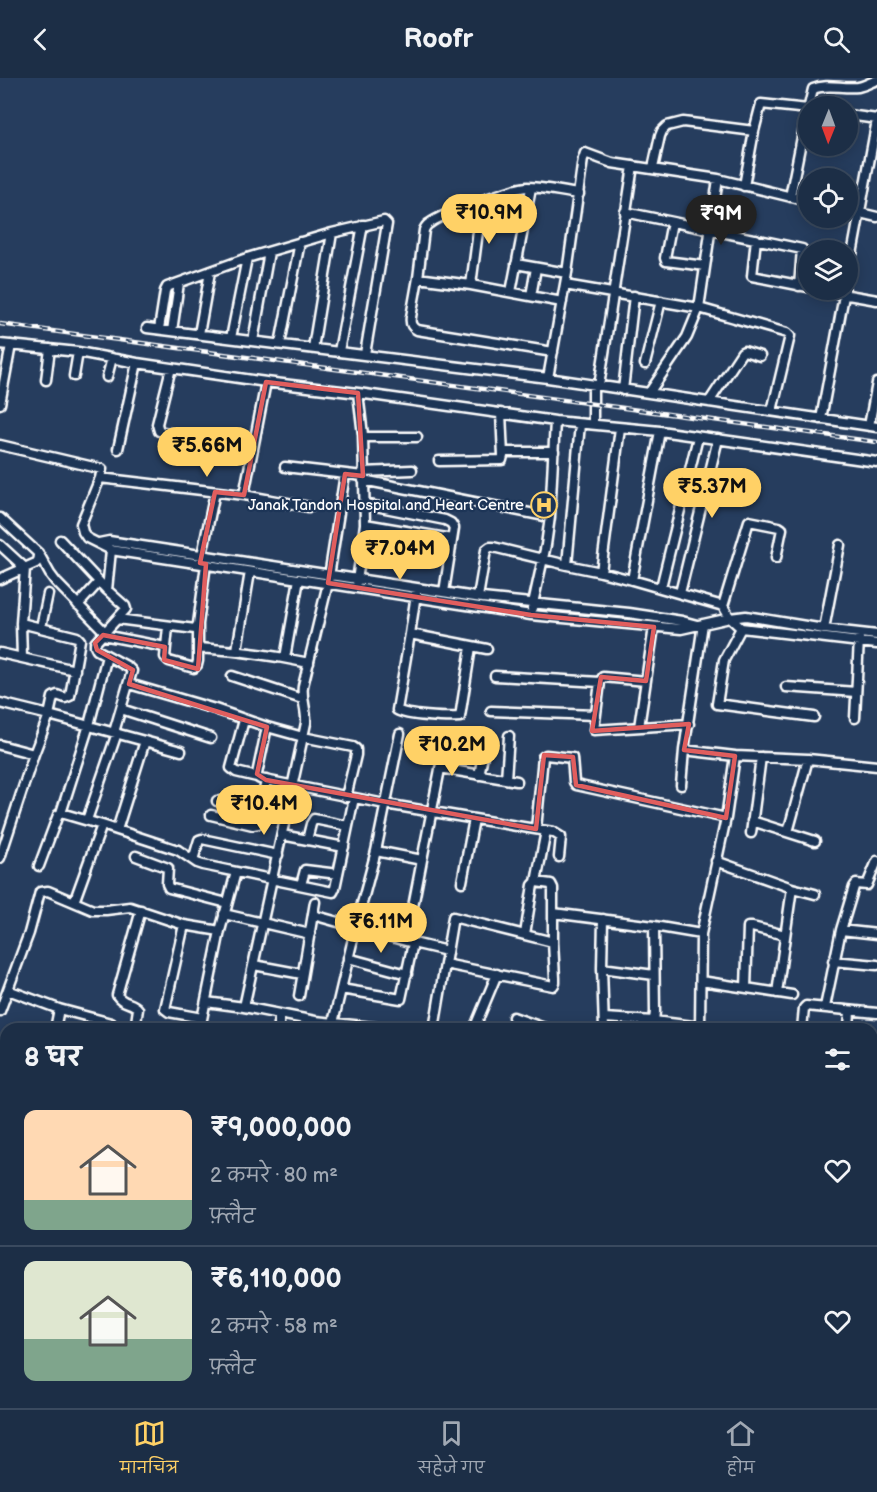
<!DOCTYPE html>
<html lang="hi">
<head>
<meta charset="utf-8">
<style>
  body { margin:0; font-family:"Balsamiq Sans","Playpen Sans Deva",sans-serif; background:#25364d; color:#f1f3f6; height:100vh; display:flex; flex-direction:column; font-size:22px; white-space:nowrap }
  * { box-sizing:border-box; margin:0 }
  p { font-size:20px; color:#a0a8b3 }
  .icon { flex:none; width:33px; height:33px; fill:none; stroke:currentColor; stroke-width:2; stroke-linecap:round; stroke-linejoin:round }
  .map { position:relative; flex:1; overflow:hidden }
  .drawer { position:absolute; left:0px; top:945px; width:878px; height:386px; display:flex; flex-direction:column; background:#1c2e46; border-radius:18px 18px 0 0; box-shadow:0 3px 15px #0003,0 0 0 2px #3a4a5f }
  .drawer>* { flex:none }
  .needle { width:39px; rotate:181deg }
  .controls { position:absolute; left:798px; top:18px; display:grid; gap:12px }
  .controls a { display:grid; place-items:center; width:60px; height:60px; border-radius:50%; background:#1c2e46; box-shadow:0 3px 15px #0003,0 0 0 2px #3a4a5f; font-size:30px }
  .price { position:absolute; translate:-50% -51px; padding:0 14px; border-radius:21px; background:#ffd166; color:#111; font-size:20px; line-height:39px; filter:drop-shadow(0 2px 3px #0008) }
  .price::after { content:''; position:absolute; left:50%; top:36px; width:18px; height:14px; margin-left:-9px; background:inherit; clip-path:polygon(0 0,100% 0,50% 100%) }
  .price.selected { background:#222; color:#fff }
  ul { padding:0; list-style:none }
  li { display:flex; align-items:center; gap:18px; height:150px; padding:0 24px }
  li+li { border-top:2px solid #3a4a5f }
  li span { display:grid; place-items:center; flex:none; width:168px; height:120px; border-radius:12px; color:#555 }
  li>.icon { margin-inline-start:auto }
  span .icon { width:72px; height:72px; fill:#fffc; stroke-width:1 }
  li b { font-size:26px }
  h2 { display:flex; justify-content:space-between; align-items:center; height:72px; padding:0 24px; font-size:26px }
  header { display:flex; justify-content:space-between; align-items:center; height:78px; padding:0 24px; background:#1c2e46; font-size:27px; font-weight:600 }
  .tabs { display:flex; justify-content:space-around; align-items:center; height:84px; border-top:2px solid #3a4a5f; background:#1c2e46; font-size:16px; color:#a0a8b3 }
  .tabs a { display:grid; justify-items:center; gap:3px }
  .tabs .selected { color:#ffd166 }
  .map>svg:first-child { display:block }
  .lines { fill:none; stroke-linecap:round; stroke-linejoin:round }
  .minor-casing { stroke:#fff; stroke-width:13 }
  .major-casing { stroke:#fff; stroke-width:15 }
  .minor { stroke:#1d3557; stroke-width:8 }
  .major { stroke:#1d3557; stroke-width:10 }
  .rail-casing { stroke:#fff; stroke-width:4.5 }
  .rail { stroke:#1d3557; stroke-width:2; stroke-dasharray:7; stroke-linecap:butt }
  .marked { fill:none; stroke:#e05e5e; stroke-width:4.5; stroke-linejoin:round }
  .labels { text-anchor:middle; dominant-baseline:central; stroke-width:4.5; stroke-linejoin:round; paint-order:stroke }
  .poi-label { font-size:15px; fill:#fff; stroke:#1d3557; text-anchor:end }
</style>
</head>
<body>
<header><svg class="icon" aria-label="back" viewBox="0 0 24 24"><path d="M15 5l-7 7 7 7"/></svg>Roofr<svg class="icon" aria-label="search" viewBox="0 0 24 24"><circle cx="10" cy="10" r="6"/><path d="M15 15l6 6"/></svg></header>
<div class="map">
<svg width="877" height="1330" viewBox="0 0 877 1330">
  <rect width="100%" height="100%" fill="#263d5e"/>
  <filter id="ink" filterUnits="userSpaceOnUse"><feTurbulence type="fractalNoise" baseFrequency=".0167" numOctaves="2"/><feDisplacementMap in="SourceGraphic" scale="12" xChannelSelector="R" yChannelSelector="G"/><feConvolveMatrix kernelMatrix="1 2 1 2 8 2 1 2 1" color-interpolation-filters="sRGB"/></filter>
  <g filter="url(#ink)">
    <g class="lines">
      <!-- minor casing -->
      <g class="minor-casing">
        <path id="minor" d="M809 28 813 11C827 5 843 11 858 9 864 8 871 4 877 2
          M848 37 877 41
          M653 90 660 58 662 53 667 48 683 44 754 53
          M744 108 754 53 761 26 808 31
          M790 119 808 29
          M848 132 877 139
          M625 134 802 171 799 208
          M672 144 665 180 666 183 705 188
          M756 161 752 198 808 209
          M516 186 567 195
          M848 198 877 42
          M418 200 471 207 562 224
          M471 207 482 123
          M565 207 699 230 787 255 790 258 772 333
          M819 212 877 222
          M511 214 531 110
          M531 218 536 190
          M147 250 548 300 877 349
          M159 251 165 213 167 209 247 180 332 155 384 143 387 146 365 276
          M172 253 179 205
          M199 256 210 194
          M231 260 247 180
          M253 263 269 174
          M0 266 78 274 137 285 266 304 358 315 555 343 660 353 877 384
          M280 266 300 164
          M313 270 332 155
          M339 273 363 147
          M553 274 417 252C411 249 410 245 411 239L418 200 424 152C426 148 426 147 430 145 440 137 515 109 527 109 544 109 562 114 579 116
          M645 286 661 223
          M171 290 157 346 159 353 253 372
          M74 298 78 274
          M107 299 112 280
          M548 300 567 195 583 81 585 75 612 85 718 101 808 123
          M46 302 50 271
          M599 308 633 88
          M623 312 634 218
          M649 315 687 259 699 230 718 101
          M709 324 742 274 744 273 760 278
          M0 326 11 267
          M821 341 845 212
          M593 346V307
          M869 348 877 305
          M363 359H417
          M0 367 102 391 100 400 81 446 83 454 87 460 111 472 531 537 681 551 730 540 746 538 824 551 877 557
          M118 371 137 285
          M503 374H554
          M439 383 502 382 503 378 501 335
          M285 389 363 398
          M363 394 412 392
          M100 400 244 417 309 429
          M363 402 550 439
          M244 417 266 304
          M365 426 445 442 451 445 454 450 444 514
          M0 440 38 475C40 479 39 482 36 485L0 501
          M365 446 452 461
          M60 462 107 512 125 528 126 531 95 565V568L97 572 128 589 132 593 114 654
          M99 465 109 463 482 520 629 535 682 543 697 547
          M0 467 25 490 21 545 22 580
          M40 478 50 496 56 504 105 554
          M776 480 782 451 779 449 749 443 723 528 730 540 741 550 877 566
          M201 482 215 414
          M567 487 580 346
          M601 494 620 350
          M632 502 660 353
          M357 503 365 446 363 357 358 315
          M661 509 698 359
          M107 512 111 472
          M680 515 718 361
          M416 516 410 556 487 571
          M478 519 486 472 490 469H493L567 487 601 494 632 502 723 528
          M78 527 99 504
          M532 530 546 467 550 439 555 343
          M117 541 195 551 198 546 206 486
          M41 549 48 516
          M168 549 165 579 169 583 194 590 197 587 198 583V546
          M741 550 724 582 717 626 814 639
          M824 551 840 467
          M410 556 397 632C407 638 447 640 460 639L471 569
          M103 557 165 569
          M198 570C236 572 272 577 309 585
          M237 572 250 494
          M0 575 75 592
          M285 580 299 501
          M232 598 302 621
          M495 598 600 604
          M646 603 603 599 600 604 594 652 689 646
          M129 606 215 631 267 649 303 659 353 669 356 671V677L346 719
          M786 609 856 614
          M0 625 49 637 181 673
          M121 631 211 660
          M491 633 595 637
          M855 640 859 561
          M244 642 231 690 236 694 257 699
          M267 649 257 696V699L260 701 385 726 553 754 561 759 559 779
          M639 649 654 549
          M0 667 34 676
          M684 672 735 678
          M440 690 517 703
          M479 697 487 658
          M506 701 509 658
          M681 707 684 672 703 546
          M217 723 261 730
          M61 735 89 647 107 578
          M211 737 253 747 258 746 266 702
          M87 742 117 655
          M752 743 815 763
          M536 751 543 679 546 677 572 680 574 704 576 707 726 740
          M117 752 145 663
          M788 754 808 681
          M751 755 761 679
          M282 757 344 769
          M307 762 311 746 314 741 348 748
          M376 773 422 782 446 661
          M136 778 168 790 167 806 169 810 227 825
          M0 780 34 676 49 637 53 619 57 617 65 620 70 618 80 562 77 559 21 545
          M193 782 199 762 202 761 278 777
          M716 783 792 810 815 816
          M39 788 58 737 61 735 102 747 178 772 197 785 203 787 333 814 335 810 354 720
          M462 804 474 741
          M536 804 546 753
          M301 807 305 792 338 796
          M74 824 102 747
          M553 835 654 848 701 856
          M224 836 310 856
          M313 837 413 865 447 873
          M603 841 602 890 604 951
          M410 844 422 782
          M184 847 165 931 169 934 202 940
          M841 852 877 856
          M348 880 407 896
          M833 883 877 887
          M445 886 553 908 555 905V900L553 864V810L551 806 536 804 533 807 525 856
          M254 887 302 896
          M602 890 654 897
          M701 903 792 917
          M746 910 748 849H752L785 857
          M341 911 401 921 413 865
          M8 912 59 931 111 945 112 951
          M777 915 792 810
          M299 918 315 824
          M206 924 244 929 315 943 392 951
          M244 929 306 645C307 632 301 621 303 608L328 505 345 396
          M825 929 841 852 854 809 856 806 867 807 877 783
          M0 933 29 855 40 814 48 813 93 832H106L130 829 184 847 220 853
          M513 939 547 951
          M604 940 654 943 717 951
          M333 945 356 848 376 773 400 656
          M55 951 59 931
          M135 951 138 931C133 924 122 926 117 917L141 832
          M200 951 220 853 236 794
          M279 951V936
          M434 951 453 839 553 864
          M474 951 497 896
          M653 951 655 934 654 848
          M700 951 701 856 726 740 735 678 808 681 877 688
          M802 951 804 930 806 928 877 935
          M849 951 850 933
          M872 984 877 985
          M872 1022H877
          M0 1044H6
          M872 1074H877
          M0 1099H6
          M873 1211 877 1159
          M0 1220H6
          M0 1262H6
          M872 1290H877
          M0 1310H6
          M214 1324V1330
          M45 1330V1324
          M91 1330V1324
          M127 1330V1324
          M165 1330V1324
          M636 1330V1324
          M717 1330 719 1324"/>
      </g>
      <!-- major casing -->
      <g class="major-casing">
        <path id="major" d="M872 1243H877
          M872 1255 877 1256
          M233 1330 266 1324
          M319 1330 351 1324"/>
      </g>
      <!-- minor -->
      <use href="#minor" class="minor"/>
      <!-- major -->
      <use href="#major" class="major"/>
      <!-- rail casing -->
      <g class="rail-casing">
        <path id="rail" d="M0 246 877 364"/>
      </g>
      <!-- rail -->
      <use href="#rail" class="rail"/>
    </g>
  </g>
  <!-- marked area -->
  <path class="marked" d="M266 304 358 315 363 398 345 396 328 505 531 537 654 549 646 603 601 599 592 653 689 646 684 672 735 678 726 740 576 707 573 679 544 677 536 751 266 702 257 696 267 649 129 606 133 592 97 572 95 565 103 557 165 569 164 582 198 591 206 486 200 485 215 414 244 417Z"/>
  <!-- icons -->
  <defs>
    <g id="hospital-ring" transform="scale(1.35)"><circle r="9.5" fill="#1d3557" stroke="#ffd166" stroke-width="1.5"/><path d="M-5-5h3v3.5h4V-5h3V5h-3V1.5h-4V5h-3Z" fill="#ffd166"/></g>
  </defs>
  <g fill-rule="evenodd">
    <use href="#hospital-ring" x="544" y="427"/>
  </g>
  <g class="labels">
    <!-- poi labels -->
    <g class="poi-label">
      <text x="524" y="427">Janak Tandon Hospital and Heart Centre</text>
    </g>
  </g>
</svg>
<div class="controls">
<a><svg class="needle" viewBox="-14 -14 28 28"><path d="M0-13l5 13h-10z" fill="#e53935"/><path d="M0 13l5-13h-10z" fill="#a0a8b3"/></svg></a>
<a><svg class="icon" aria-label="locate" viewBox="0 0 24 24"><circle cx="12" cy="12" r="6"/><path d="M12 2v4M12 18v4M2 12h4M18 12h4"/></svg></a>
<a><svg class="icon" aria-label="layers" viewBox="0 0 24 24"><path d="M12 4l9 5-9 5-9-5zM3 14l9 5 9-5"/></svg></a>
</div>
<b class="price" style="left:489px;top:167px">₹10.9M</b>
<b class="price selected" style="left:721px;top:168px">₹9M</b>
<b class="price" style="left:207px;top:400px">₹5.66M</b>
<b class="price" style="left:712px;top:441px">₹5.37M</b>
<b class="price" style="left:400px;top:503px">₹7.04M</b>
<b class="price" style="left:452px;top:699px">₹10.2M</b>
<b class="price" style="left:264px;top:758px">₹10.4M</b>
<b class="price" style="left:381px;top:876px">₹6.11M</b>
<section class="drawer">
<h2>8 घर<svg class="icon" aria-label="filters" viewBox="0 0 24 24"><path d="M4 7h16M4 17h16"/><circle cx="9" cy="7" r="2"/><circle cx="15" cy="17" r="2"/></svg></h2>
<ul>
<li><span style="background:linear-gradient(#ffd9b3 75%,#7fa58c 0)"><svg class="icon" aria-label="home" viewBox="0 0 24 24"><path d="M3 11l9-7 9 7M6 9v11h12V9"/></svg></span><div><b>₹9,000,000</b><p>2 कमरे · 80 m²</p><p>फ़्लैट</p></div><svg class="icon" aria-label="heart" viewBox="0 0 24 24"><path d="M12 20l-8-8c-3-5 5-10 8-4 3-6 11-1 8 4z"/></svg></li>
<li><span style="background:linear-gradient(#dfe7d0 65%,#7fa58c 0)"><svg class="icon" aria-label="home" viewBox="0 0 24 24"><path d="M3 11l9-7 9 7M6 9v11h12V9"/></svg></span><div><b>₹6,110,000</b><p>2 कमरे · 58 m²</p><p>फ़्लैट</p></div><svg class="icon" aria-label="heart" viewBox="0 0 24 24"><path d="M12 20l-8-8c-3-5 5-10 8-4 3-6 11-1 8 4z"/></svg></li>
</ul>
</section>
</div>
<nav class="tabs">
<a class="selected"><svg class="icon" aria-label="map" viewBox="0 0 24 24"><path d="M3 6l6-2 6 2 6-2v14l-6 2-6-2-6 2zM9 4v14M15 6v14"/></svg>मानचित्र</a>
<a><svg class="icon" aria-label="saved" viewBox="0 0 24 24"><path d="M7 4h10v16l-5-4-5 4z"/></svg>सहेजे गए</a>
<a><svg class="icon" aria-label="home" viewBox="0 0 24 24"><path d="M3 11l9-7 9 7M6 9v11h12V9"/></svg>होम</a>
</nav>
</body>
</html>
